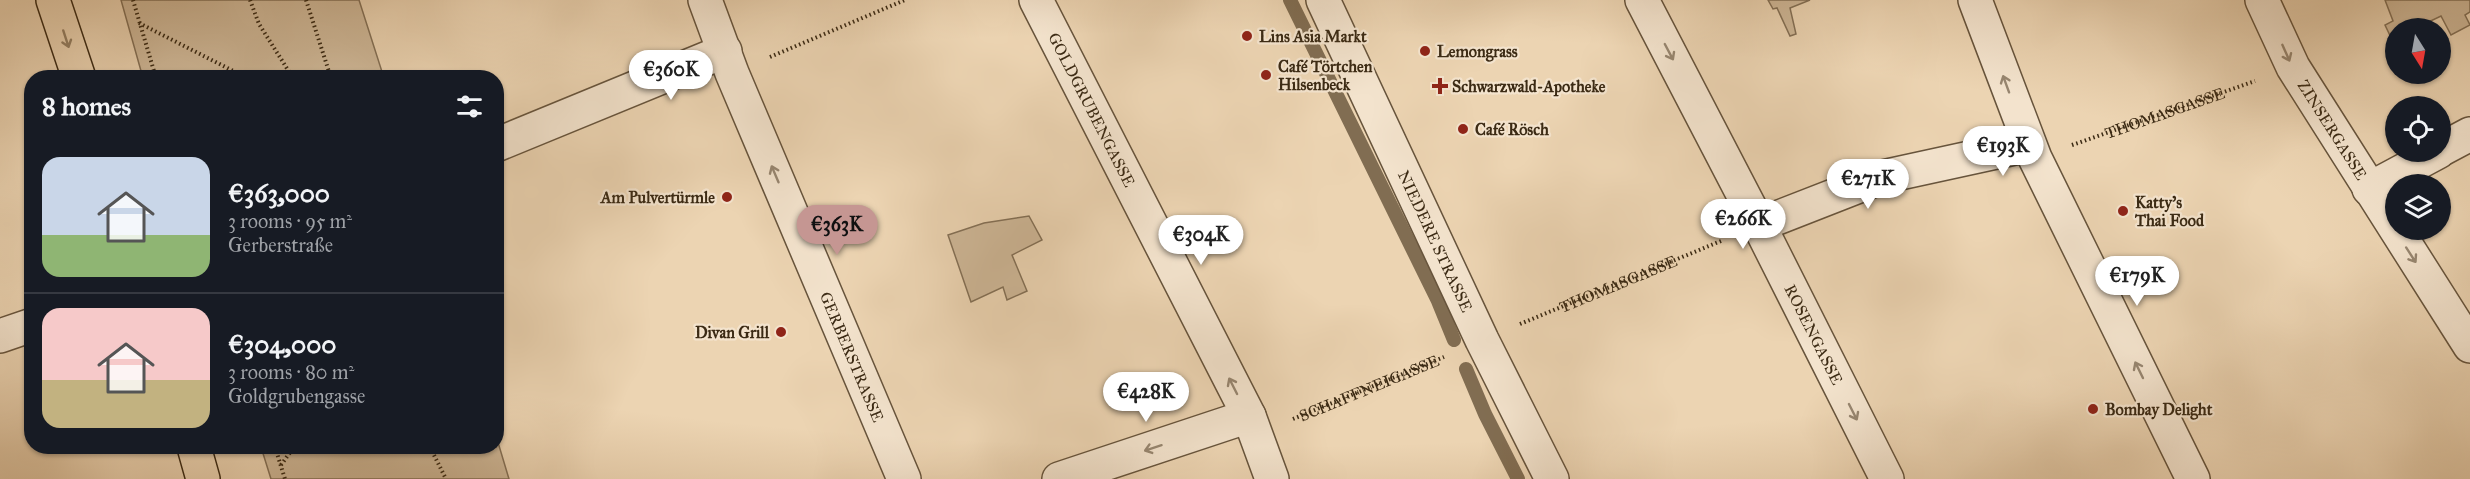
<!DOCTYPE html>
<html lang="en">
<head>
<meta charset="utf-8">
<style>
  body { margin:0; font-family:"IM FELL Great Primer",serif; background:#20242c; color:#f1f3f6; height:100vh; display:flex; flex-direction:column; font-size:22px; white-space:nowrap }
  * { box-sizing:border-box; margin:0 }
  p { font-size:20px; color:#9ea1a6 }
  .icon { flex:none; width:33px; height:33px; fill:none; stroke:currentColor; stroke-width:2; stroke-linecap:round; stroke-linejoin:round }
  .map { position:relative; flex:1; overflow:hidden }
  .side { position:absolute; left:24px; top:70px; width:480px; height:384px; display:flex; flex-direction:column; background:#171b24; border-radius:24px; box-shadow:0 2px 4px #0004 }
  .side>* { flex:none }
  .needle { width:39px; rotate:169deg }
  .controls { position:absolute; left:2385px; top:18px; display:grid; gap:12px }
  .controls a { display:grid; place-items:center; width:66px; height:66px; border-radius:50%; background:#171b24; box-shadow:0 2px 4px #0004; font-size:30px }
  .price { position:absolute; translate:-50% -51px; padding:0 14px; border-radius:21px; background:#fff; color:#222; font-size:20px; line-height:39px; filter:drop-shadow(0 2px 3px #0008) }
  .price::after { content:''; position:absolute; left:50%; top:36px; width:18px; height:14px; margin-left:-9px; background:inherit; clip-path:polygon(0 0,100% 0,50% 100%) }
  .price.current { background:#c59692; color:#111 }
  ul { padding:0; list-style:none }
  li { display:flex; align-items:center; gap:18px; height:150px; padding:0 18px }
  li+li { border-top:2px solid #363941 }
  li span { display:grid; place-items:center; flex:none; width:168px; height:120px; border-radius:18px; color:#555 }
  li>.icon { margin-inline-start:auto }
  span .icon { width:72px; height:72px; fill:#fffc; stroke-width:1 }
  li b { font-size:26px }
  h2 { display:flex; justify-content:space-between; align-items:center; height:72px; padding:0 18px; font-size:26px }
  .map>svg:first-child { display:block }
  .green { fill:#ceb797; stroke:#847056; stroke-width:1.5 }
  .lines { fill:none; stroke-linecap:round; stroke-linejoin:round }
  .stream { stroke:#816d52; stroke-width:14 }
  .minor-casing { stroke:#67543c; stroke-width:36 }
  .major-casing { stroke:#3b2a14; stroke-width:36 }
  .path { stroke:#3b2a14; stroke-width:4; stroke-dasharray:1.5 3; stroke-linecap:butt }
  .minor { stroke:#f3e3cd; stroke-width:33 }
  .major { stroke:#ecd4b2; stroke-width:33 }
  .oneway { stroke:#947f63 }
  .oneway2 { stroke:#978670 }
  .poi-dot { fill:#8f2418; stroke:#f3e3cd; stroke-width:2 }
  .labels { text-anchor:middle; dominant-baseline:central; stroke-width:4.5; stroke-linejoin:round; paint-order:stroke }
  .poi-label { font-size:16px; font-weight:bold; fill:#3b2a14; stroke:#f3e3cd; text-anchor:start }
  .street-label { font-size:16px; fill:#3b2a14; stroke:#f3e3cd }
</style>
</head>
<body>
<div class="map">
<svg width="2470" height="479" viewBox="0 0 2470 479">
  <rect width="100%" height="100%" fill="#ecd4b2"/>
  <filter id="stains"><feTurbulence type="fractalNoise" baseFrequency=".00333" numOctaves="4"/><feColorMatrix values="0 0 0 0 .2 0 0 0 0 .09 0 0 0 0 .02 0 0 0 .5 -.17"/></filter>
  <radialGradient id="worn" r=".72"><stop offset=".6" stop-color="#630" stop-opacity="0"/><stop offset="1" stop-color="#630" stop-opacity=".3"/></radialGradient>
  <!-- green -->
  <path class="green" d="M121 0H359L384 78H143Z
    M1768 0H1810L1790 8 1796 34 1790 36 1777 8 1773 9Z
    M2385 0H2470V12L2465 15 2470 25 2451 35 2441 16 2416 28H2396L2395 46 2385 25 2393 21Z
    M1029 216 1042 240 1012 255 1027 291 1007 300 1003 287 971 302 948 235 984 223Z
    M497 439 509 479H271L261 447H496Z"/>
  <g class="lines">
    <!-- stream -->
    <path class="stream" d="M1290 0 1438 301 1454 340
      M1466 369 1485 414 1518 479"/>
    <!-- minor casing -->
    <g class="minor-casing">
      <g id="minor">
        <path id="s4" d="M705 0 732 73 904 479"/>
        <path id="s5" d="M1036 0 1249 416 1272 479"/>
        <path id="s6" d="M1323 0 1482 340 1552 479"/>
        <path id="s7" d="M1642 0 1759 225 1887 479"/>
        <path d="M1975 0 2035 158 2193 479"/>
        <path id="s8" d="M2262 0 2293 67 2470 346"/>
        <path d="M496 145 725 51"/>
        <path d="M2440 150 2470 134"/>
        <path d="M2369 189 2438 152"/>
        <path d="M1759 225 1882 177 2029 145"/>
        <path d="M0 336 32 325"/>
        <path d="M1059 479 1249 416"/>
      </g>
    </g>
    <!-- major casing -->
    <g class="major-casing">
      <path id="major" d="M53 0 79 78
        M194 447 203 479"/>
    </g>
    <!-- path -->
    <g class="path">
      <path d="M133 0 156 78"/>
      <path d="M250 0 259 24 293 78"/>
      <path d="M306 0 331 78"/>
      <path d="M139 23 247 78"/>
      <path d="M770 57 905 0"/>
      <path id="s1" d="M2072 145 2255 81"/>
      <path id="s2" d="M1520 324 1721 241"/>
      <path id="s3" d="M1293 419 1444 357"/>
      <path d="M275 447 285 479"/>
      <path d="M430 447 446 479"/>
      <path d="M281 465 294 447"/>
    </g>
    <!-- minor -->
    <use href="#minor" class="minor"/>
    <!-- major -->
    <use href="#major" class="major"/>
  </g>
  <!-- one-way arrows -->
  <defs><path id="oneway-shaft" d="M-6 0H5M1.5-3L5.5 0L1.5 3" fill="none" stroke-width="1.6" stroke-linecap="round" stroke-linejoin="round" transform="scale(1.5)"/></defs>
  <use class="oneway" href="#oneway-shaft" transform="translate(66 39) rotate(72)"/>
  <g class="oneway2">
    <use href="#oneway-shaft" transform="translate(1669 52) rotate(62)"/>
    <use href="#oneway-shaft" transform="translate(2286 53) rotate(66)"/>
    <use href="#oneway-shaft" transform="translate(2006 84) rotate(-110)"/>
    <use href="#oneway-shaft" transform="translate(775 174) rotate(-113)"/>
    <use href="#oneway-shaft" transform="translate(2411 255) rotate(57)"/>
    <use href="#oneway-shaft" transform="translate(2139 370) rotate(-116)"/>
    <use href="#oneway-shaft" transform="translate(1233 386) rotate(-117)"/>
    <use href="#oneway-shaft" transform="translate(1853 412) rotate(63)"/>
    <use href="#oneway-shaft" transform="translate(1153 448) rotate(162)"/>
  </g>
  <!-- markers -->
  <g class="poi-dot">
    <circle cx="1247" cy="36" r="6"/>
    <circle cx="1425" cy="51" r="6"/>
    <circle cx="1266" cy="75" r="6"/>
    <path d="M1437 77h6v6h6v6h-6v6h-6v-6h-6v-6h6z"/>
    <circle cx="1463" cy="129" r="6"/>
    <circle cx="727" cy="197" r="6"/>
    <circle cx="2123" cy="211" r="6"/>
    <circle cx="781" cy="332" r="6"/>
    <circle cx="2093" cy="409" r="6"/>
  </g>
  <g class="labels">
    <!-- poi labels -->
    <g class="poi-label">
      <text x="1259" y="36">Lins Asia Markt</text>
      <text x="1437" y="51">Lemongrass</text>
      <text x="1278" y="66">Café Törtchen<tspan x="1278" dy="18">Hilsenbeck</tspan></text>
      <text x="1452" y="86">Schwarzwald-Apotheke</text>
      <text x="1475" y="129">Café Rösch</text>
      <text x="715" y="197" text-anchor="end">Am Pulvertürmle</text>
      <text x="2135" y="202">Katty's<tspan x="2135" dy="18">Thai Food</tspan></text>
      <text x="769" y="332" text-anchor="end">Divan Grill</text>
      <text x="2105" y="409">Bombay Delight</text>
    </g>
    <!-- street labels -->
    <g class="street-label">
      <text stroke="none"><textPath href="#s5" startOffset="123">GOLDGRUBENGASSE</textPath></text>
      <text stroke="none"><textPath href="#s1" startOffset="98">THOMASGASSE</textPath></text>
      <text stroke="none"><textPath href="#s8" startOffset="148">ZINSERGASSE</textPath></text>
      <text stroke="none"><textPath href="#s6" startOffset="266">NIEDERE STRASSE</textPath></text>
      <text stroke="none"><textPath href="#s2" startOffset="106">THOMASGASSE</textPath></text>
      <text stroke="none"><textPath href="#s7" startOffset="376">ROSENGASSE</textPath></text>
      <text stroke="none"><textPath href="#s4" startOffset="386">GERBERSTRASSE</textPath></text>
      <text stroke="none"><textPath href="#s3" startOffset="82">SCHAFFNEIGASSE</textPath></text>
    </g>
  </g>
  <rect width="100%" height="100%" filter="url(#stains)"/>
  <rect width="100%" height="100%" fill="url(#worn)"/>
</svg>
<div class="controls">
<a><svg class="needle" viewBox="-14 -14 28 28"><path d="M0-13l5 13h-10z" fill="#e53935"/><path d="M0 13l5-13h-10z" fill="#9ea1a6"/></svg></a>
<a><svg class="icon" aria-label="locate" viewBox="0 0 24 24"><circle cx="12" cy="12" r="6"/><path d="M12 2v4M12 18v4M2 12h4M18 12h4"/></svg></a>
<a><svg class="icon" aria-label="layers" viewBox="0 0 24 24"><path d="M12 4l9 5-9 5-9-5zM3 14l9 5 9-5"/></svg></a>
</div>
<b class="price" style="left:671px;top:101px">€360K</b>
<b class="price" style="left:2003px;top:177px">€193K</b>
<b class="price" style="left:1868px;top:210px">€271K</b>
<b class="price" style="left:1743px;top:250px">€266K</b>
<b class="price current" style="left:837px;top:256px">€363K</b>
<b class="price" style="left:1201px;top:266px">€304K</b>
<b class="price" style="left:2137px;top:307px">€179K</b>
<b class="price" style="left:1146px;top:423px">€428K</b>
<section class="side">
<h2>8 homes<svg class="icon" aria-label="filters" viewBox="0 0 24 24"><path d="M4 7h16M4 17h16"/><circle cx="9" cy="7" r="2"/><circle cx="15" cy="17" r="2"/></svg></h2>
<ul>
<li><span style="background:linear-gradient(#c9d6e8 65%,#8fb573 0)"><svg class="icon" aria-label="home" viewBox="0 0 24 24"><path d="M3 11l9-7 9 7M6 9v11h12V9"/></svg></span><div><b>€363,000</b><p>3 rooms · 95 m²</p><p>Gerberstraße</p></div></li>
<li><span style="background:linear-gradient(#f6c9c9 60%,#c2b280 0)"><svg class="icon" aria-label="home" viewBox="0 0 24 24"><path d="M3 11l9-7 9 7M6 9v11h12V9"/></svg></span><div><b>€304,000</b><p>3 rooms · 80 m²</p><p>Goldgrubengasse</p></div></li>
</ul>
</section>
</div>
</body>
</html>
